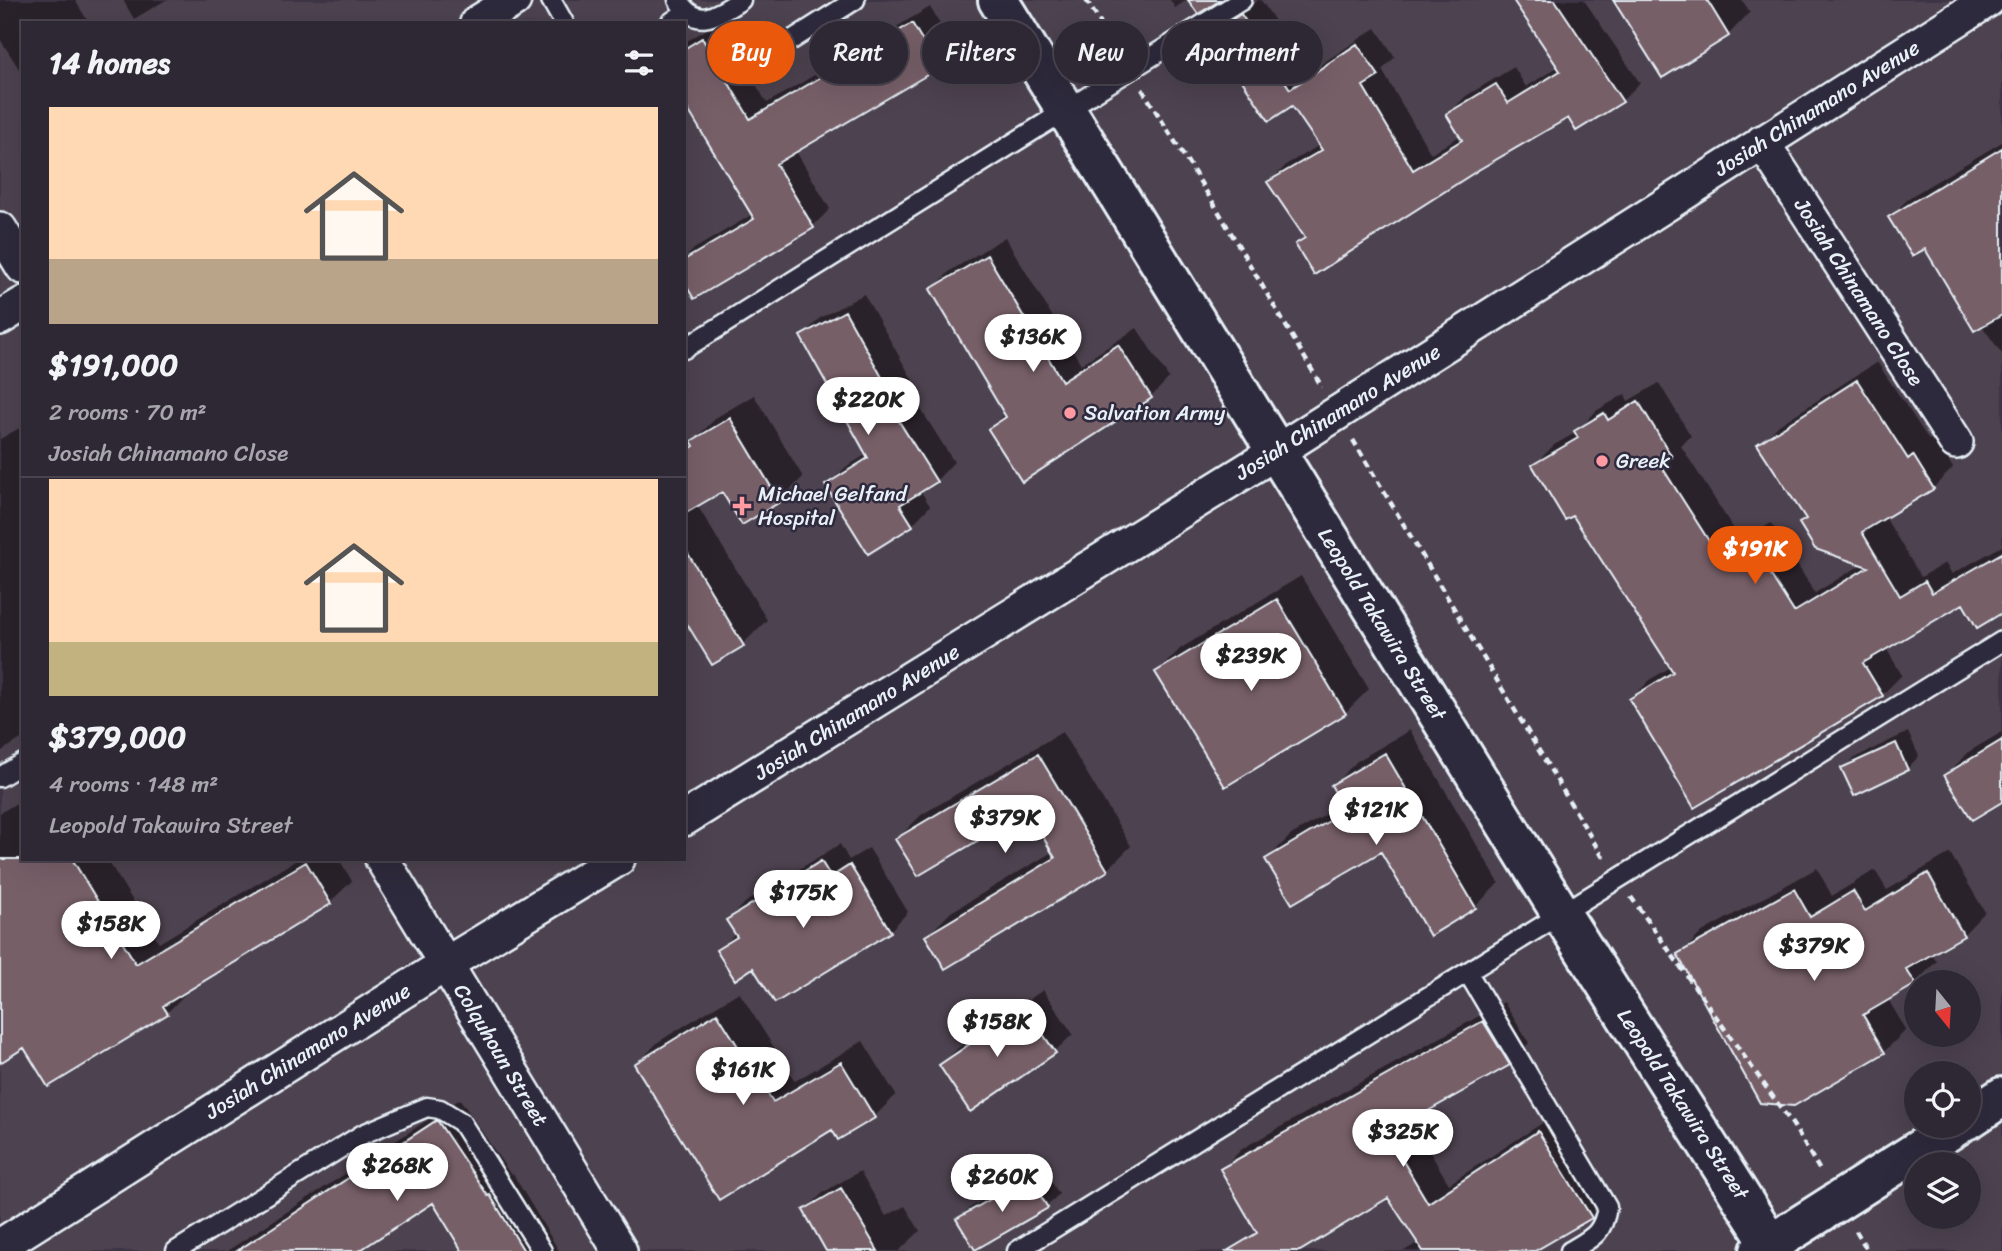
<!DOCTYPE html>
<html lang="en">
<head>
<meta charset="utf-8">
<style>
  body { margin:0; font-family:Sriracha,sans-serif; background:#3a3440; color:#f1f3f6; height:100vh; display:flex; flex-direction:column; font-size:26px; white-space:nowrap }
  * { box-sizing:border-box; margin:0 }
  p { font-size:23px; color:#a7a6ac }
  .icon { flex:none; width:38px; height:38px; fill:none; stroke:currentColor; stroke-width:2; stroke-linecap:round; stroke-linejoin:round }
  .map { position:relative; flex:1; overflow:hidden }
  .sheet { position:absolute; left:21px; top:21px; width:665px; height:840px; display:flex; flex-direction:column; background:#2e2834; border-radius:0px; box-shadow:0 7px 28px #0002,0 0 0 2px #49444f }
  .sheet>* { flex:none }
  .guide { position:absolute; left:707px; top:21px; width:665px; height:63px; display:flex; gap:14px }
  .needle { width:46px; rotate:162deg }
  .buttons { position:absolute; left:1904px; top:970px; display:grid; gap:14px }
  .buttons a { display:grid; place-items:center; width:77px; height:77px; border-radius:50%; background:#2e2834; box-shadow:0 7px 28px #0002,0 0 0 2px #49444f; font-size:35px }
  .price { position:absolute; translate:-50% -60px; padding:0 16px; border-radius:24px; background:#fff; color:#222; font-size:23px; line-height:46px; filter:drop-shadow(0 2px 4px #0008) }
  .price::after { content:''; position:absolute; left:50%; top:42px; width:21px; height:16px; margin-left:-10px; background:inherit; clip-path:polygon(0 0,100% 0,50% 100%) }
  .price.on { background:#ea580c; color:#fff }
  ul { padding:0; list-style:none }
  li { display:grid; align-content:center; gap:14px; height:371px; padding:0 28px }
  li+li { border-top:2px solid #49444f }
  li span { display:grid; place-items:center; height:217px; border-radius:0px; color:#555 }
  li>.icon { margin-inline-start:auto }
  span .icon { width:126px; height:126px; fill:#fffc; stroke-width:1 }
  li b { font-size:30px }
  h2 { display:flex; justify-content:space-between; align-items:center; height:84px; padding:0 28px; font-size:30px }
  .chip { padding:0 24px; border-radius:32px; background:#2e2834; box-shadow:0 7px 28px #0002,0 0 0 2px #49444f; font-size:24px; line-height:63px }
  .chip.on { background:#ea580c; color:#fff }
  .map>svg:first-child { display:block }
  .built { fill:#4e4250; fill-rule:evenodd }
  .shadow { fill:#0007 }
  .building { fill:#775f68; stroke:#e8f1f8; stroke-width:2 }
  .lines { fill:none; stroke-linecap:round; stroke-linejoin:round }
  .service-casing { stroke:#e8f1f8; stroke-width:23 }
  .minor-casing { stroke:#e8f1f8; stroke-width:38 }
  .secondary-casing { stroke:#e8f1f8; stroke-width:44 }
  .path { stroke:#e8f1f8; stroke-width:4.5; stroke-dasharray:7 5; stroke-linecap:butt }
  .service { stroke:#2f2a3d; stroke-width:18 }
  .minor { stroke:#2f2a3d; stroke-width:33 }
  .secondary { stroke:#2f2a3d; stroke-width:38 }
  .poi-dot { fill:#ff9aa2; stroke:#2f2a3d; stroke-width:2.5 }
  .labels { text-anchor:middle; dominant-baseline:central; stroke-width:5; stroke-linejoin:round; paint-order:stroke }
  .street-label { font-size:21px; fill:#e8f1f8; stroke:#2f2a3d }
  .poi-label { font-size:21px; fill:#e8f1f8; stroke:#2f2a3d; text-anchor:start }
</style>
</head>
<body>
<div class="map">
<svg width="2002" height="1251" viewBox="0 0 2002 1251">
  <rect width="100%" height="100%" fill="#3d3546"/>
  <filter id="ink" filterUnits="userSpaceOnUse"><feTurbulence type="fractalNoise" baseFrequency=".0143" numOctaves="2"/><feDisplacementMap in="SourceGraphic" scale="14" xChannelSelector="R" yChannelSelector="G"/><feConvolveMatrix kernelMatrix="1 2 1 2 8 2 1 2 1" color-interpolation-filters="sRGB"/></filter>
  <g filter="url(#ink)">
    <!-- built -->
    <path class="built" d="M0 0H2002V1251H0ZM23 23H684V859H23ZM1916 982H1969V1034H1916ZM1916 1073H1969V1125H1916ZM1916 1164H1969V1216H1916Z"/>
    <!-- shadow -->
    <path class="shadow" d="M0 0H75L89 23H23V75L0 39Z
      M123 0H166L134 19Z
      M1170 0H1187L1175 8Z
      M1258 0H1261L1309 72 1376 28 1395 57 1382 70 1431 154 1461 135 1448 114 1466 96 1514 67 1526 87 1559 66 1515 0H1584L1640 83 1622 101 1568 116 1298 245 1306 237 1270 182 1287 164 1320 145 1293 104 1214 35 1232 18Z
      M1615 0H1742L1750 12 1728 35Z
      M930 7 955 50 937 67 796 151 830 209 813 226 695 296 684 278V259L694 249 753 214 684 101V43L719 22 767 103Z
      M2002 142V354L1925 246 1890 217 1910 197Z
      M1005 237 1081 364 1137 328 1169 378 1151 397 990 429 1006 413 932 290 950 271Z
      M864 294 916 386 910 392 954 462 936 481 920 490 930 506 912 525 827 485 846 467 867 454 802 336 820 318Z
      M1877 362 1929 440 1934 437 1953 468 1933 488 1885 517 1921 577 1945 563 1952 574 2002 546V611L1964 601 1886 648 1902 675 1882 695 1631 699 1651 679 1671 667 1574 513 1534 465 1554 445 1577 432 1596 411 1625 394 1628 401 1659 383 1691 436 1681 446 1742 542 1771 523 1815 593 1864 563 1807 518 1759 445 1779 425Z
      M754 395 803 477 779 501 722 489 697 505 767 620 743 644 684 615V444L698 436 717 417Z
      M23 426V738L0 752V439Z
      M1301 576 1369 689 1345 713 1225 784 1157 672 1181 648Z
      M1410 730 1499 883 1475 907 1381 850 1267 859 1291 835 1344 804 1333 785 1357 761Z
      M1062 732 1131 846 1107 870 927 936 951 912 1054 851 1028 809 897 839 921 815Z
      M1908 732 1919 756 1907 769H1843L1856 757Z
      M2002 732V800L1946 775 1970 751Z
      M23 799V859H107L159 943 298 859H339L352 881 330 902 187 989 188 991 167 1013 24 1046 0 1061V813Z
      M840 844 849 860 869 848 908 912 890 931 776 1001 754 965 719 950 736 933 728 920 746 902Z
      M1950 853 1985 912 1963 935 1932 954 1937 961 1915 983 1888 999 1906 1030 1884 1052 1680 955 1702 932 1817 868 1832 896 1875 870 1887 890Z
      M1043 990 1073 1034 1054 1052 941 1065 959 1047Z
      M739 992 795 1081 863 1041 896 1095 874 1117 832 1128 636 1065 658 1042Z
      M1504 1002 1529 1043 1509 1064 1410 1119 1449 1184 1559 1112 1611 1196 1591 1216 1532 1251H1404L1419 1242 1389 1196 1297 1251H1263L1258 1232 1222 1169 1243 1148Z
      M460 1099 511 1175 513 1174 559 1251H464L434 1200 356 1251H227Z
      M1042 1166 1059 1194 1047 1206 959 1219 971 1207Z
      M860 1171 886 1216 905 1206 920 1231 899 1251H828L805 1210 824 1192Z"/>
    <!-- building -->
    <path class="building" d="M1188 0H1221L1198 14Z
      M1513 0H1555L1623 102 1576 131 1568 118 1480 169 1314 275 1295 244 1305 238 1267 182 1322 150 1292 106 1269 121 1210 33 1241 14 1290 89 1357 44 1379 76 1363 86 1413 170 1462 140 1446 114 1496 84 1508 103 1560 71Z
      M1613 0H1707L1729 36 1662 78Z
      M912 23 939 68 776 164 814 228 694 299 684 282V260L754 219 684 103V49L702 38 750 119Z
      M2002 148V315L1974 331 1925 249 1912 256 1888 217Z
      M987 255 1062 381 1118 345 1152 398 1022 482 988 429 1006 417 930 289Z
      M845 311 898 406 892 410 937 482 900 505 913 526 868 554 825 485 868 458 800 336Z
      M1857 380 1908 459 1913 455 1934 489 1862 532 1900 596 1925 581 1932 593 2002 553V613L1977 628 1963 604 1863 663 1883 696 1694 808 1629 699 1673 672 1573 516 1565 520 1532 465 1578 438 1574 431 1604 413 1608 420 1638 401 1672 457 1660 464 1721 560 1750 542 1794 612 1868 567 1815 549 1799 523 1806 519 1757 444Z
      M730 418 780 502 742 525 722 492 684 514V452L694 446 691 441Z
      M684 547 744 646 712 665 684 619Z
      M1277 599 1346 714 1225 787 1155 672Z
      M2002 740V802L1972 820 1944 775Z
      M1896 743 1908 770 1854 796 1841 768Z
      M1385 753 1476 908 1430 936 1381 852 1292 904 1265 859 1346 811 1331 785Z
      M1038 754 1108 871 945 969 925 936 1055 858 1028 811 918 876 895 839Z
      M0 859H72L136 964 306 862 331 904 163 1006 168 1014 48 1087 24 1048 0 1063Z
      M821 861 831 877 850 865 891 932 775 1003 753 968 735 980 716 950 737 937 726 920Z
      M1928 873 1964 936 1906 969 1916 984 1863 1015 1885 1053 1794 1106 1760 1103 1677 954 1794 889 1810 917 1853 891 1865 911Z
      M1024 1007 1056 1053 970 1112 939 1065Z
      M717 1013 773 1102 841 1062 875 1118 838 1140 832 1130 719 1200 634 1064Z
      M1483 1021 1510 1065 1387 1134 1428 1203 1538 1131 1592 1218 1535 1251H1423L1388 1198 1300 1251H1227L1257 1233 1220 1169Z
      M437 1120 488 1196 490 1195 524 1251H462L433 1203 359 1251H237Z
      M1029 1177 1048 1208 975 1250 956 1219Z
      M841 1188 878 1251H826L803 1210Z"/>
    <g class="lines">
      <!-- service casing -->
      <g class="service-casing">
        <path id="service" d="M551 0 564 23
          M678 0C697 31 717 15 741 0
          M670 23 686 12
          M752 65 855 0
          M684 349 1242 0
          M0 777 23 763
          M1468 973 1607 1207C1603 1234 1592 1238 1570 1251
          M176 1251 363 1134 427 1107 440 1109 461 1122 542 1251
          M1017 1251 2002 641"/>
      </g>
      <!-- minor casing -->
      <g class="minor-casing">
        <path id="minor" d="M477 23 514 0
          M1762 142 1956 442
          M0 229 23 267
          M0 318 23 304
          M684 819 1276 452 1988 0
          M382 859 620 1251
          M0 1246 446 964 618 859"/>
      </g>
      <!-- secondary casing -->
      <g class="secondary-casing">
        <path id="secondary" d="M998 0 1562 915 1775 1251
          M1969 1119 2002 1097
          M1760 1251 1958 1125"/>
      </g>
      <!-- path -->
      <path class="path" d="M1086 0 1117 49
        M1142 89 1214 204 1322 387
        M1353 440 1604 859
        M1631 897 1793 1125 1821 1172
        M1856 1231 1868 1251"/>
      <!-- service -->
      <use href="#service" class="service"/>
      <!-- minor -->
      <use href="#minor" class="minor"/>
      <!-- secondary -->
      <use href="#secondary" class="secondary"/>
    </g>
  </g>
  <!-- markers -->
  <g class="poi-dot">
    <circle cx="1070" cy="413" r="7"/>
    <circle cx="1602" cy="461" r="7"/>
    <path d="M738.5 495.5h7v7h7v7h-7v7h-7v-7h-7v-7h7z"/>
  </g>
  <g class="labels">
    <!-- street labels -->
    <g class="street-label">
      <text transform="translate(1817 108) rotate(-32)">Josiah Chinamano Avenue</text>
      <text transform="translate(1859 292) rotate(57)">Josiah Chinamano Close</text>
      <text transform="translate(1338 412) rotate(-32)">Josiah Chinamano Avenue</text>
      <text transform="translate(1382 624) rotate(58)">Leopold Takawira Street</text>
      <text transform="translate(857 712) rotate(-32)">Josiah Chinamano Avenue</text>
      <text transform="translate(308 1051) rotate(-32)">Josiah Chinamano Avenue</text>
      <text transform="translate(501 1055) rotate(59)">Colquhoun Street</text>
      <text transform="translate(1683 1104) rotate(57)">Leopold Takawira Street</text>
    </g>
    <!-- poi labels -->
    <g class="poi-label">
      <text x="1084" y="413">Salvation Army</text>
      <text x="1616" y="461">Greek</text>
      <text x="758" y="494">Michael Gelfand<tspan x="758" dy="24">Hospital</tspan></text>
    </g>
  </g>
</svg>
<div class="buttons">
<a><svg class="needle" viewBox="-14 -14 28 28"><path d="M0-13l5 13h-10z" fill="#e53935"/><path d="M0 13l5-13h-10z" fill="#a7a6ac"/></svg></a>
<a><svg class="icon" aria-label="locate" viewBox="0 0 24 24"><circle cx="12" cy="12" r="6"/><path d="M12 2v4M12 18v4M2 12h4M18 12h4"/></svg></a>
<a><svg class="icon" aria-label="layers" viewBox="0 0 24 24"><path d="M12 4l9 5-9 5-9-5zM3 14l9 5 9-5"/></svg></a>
</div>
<b class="price" style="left:1033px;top:374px">$136K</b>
<b class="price" style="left:868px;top:437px">$220K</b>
<b class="price on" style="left:1755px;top:586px">$191K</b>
<b class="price" style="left:1251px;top:693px">$239K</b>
<b class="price" style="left:1376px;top:847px">$121K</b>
<b class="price" style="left:1005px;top:855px">$379K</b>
<b class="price" style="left:803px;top:930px">$175K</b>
<b class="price" style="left:111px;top:961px">$158K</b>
<b class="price" style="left:1814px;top:983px">$379K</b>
<b class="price" style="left:997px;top:1059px">$158K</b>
<b class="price" style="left:743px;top:1107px">$161K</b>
<b class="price" style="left:1403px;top:1169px">$325K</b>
<b class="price" style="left:397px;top:1203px">$268K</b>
<b class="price" style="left:1002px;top:1214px">$260K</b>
<div class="guide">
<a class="chip on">Buy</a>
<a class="chip">Rent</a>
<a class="chip">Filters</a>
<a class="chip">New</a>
<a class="chip">Apartment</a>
</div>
<section class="sheet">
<h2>14 homes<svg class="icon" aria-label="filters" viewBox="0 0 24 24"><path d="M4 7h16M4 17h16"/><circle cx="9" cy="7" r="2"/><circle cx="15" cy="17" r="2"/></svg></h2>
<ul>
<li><span style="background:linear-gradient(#ffd9b3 70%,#b9a48a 0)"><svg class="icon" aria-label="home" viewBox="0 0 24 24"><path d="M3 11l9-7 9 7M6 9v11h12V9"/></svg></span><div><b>$191,000</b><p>2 rooms · 70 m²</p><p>Josiah Chinamano Close</p></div></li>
<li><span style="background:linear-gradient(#ffd9b3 75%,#c2b280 0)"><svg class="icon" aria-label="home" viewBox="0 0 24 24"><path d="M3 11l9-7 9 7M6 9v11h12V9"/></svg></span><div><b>$379,000</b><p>4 rooms · 148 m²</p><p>Leopold Takawira Street</p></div></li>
</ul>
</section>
</div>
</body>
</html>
